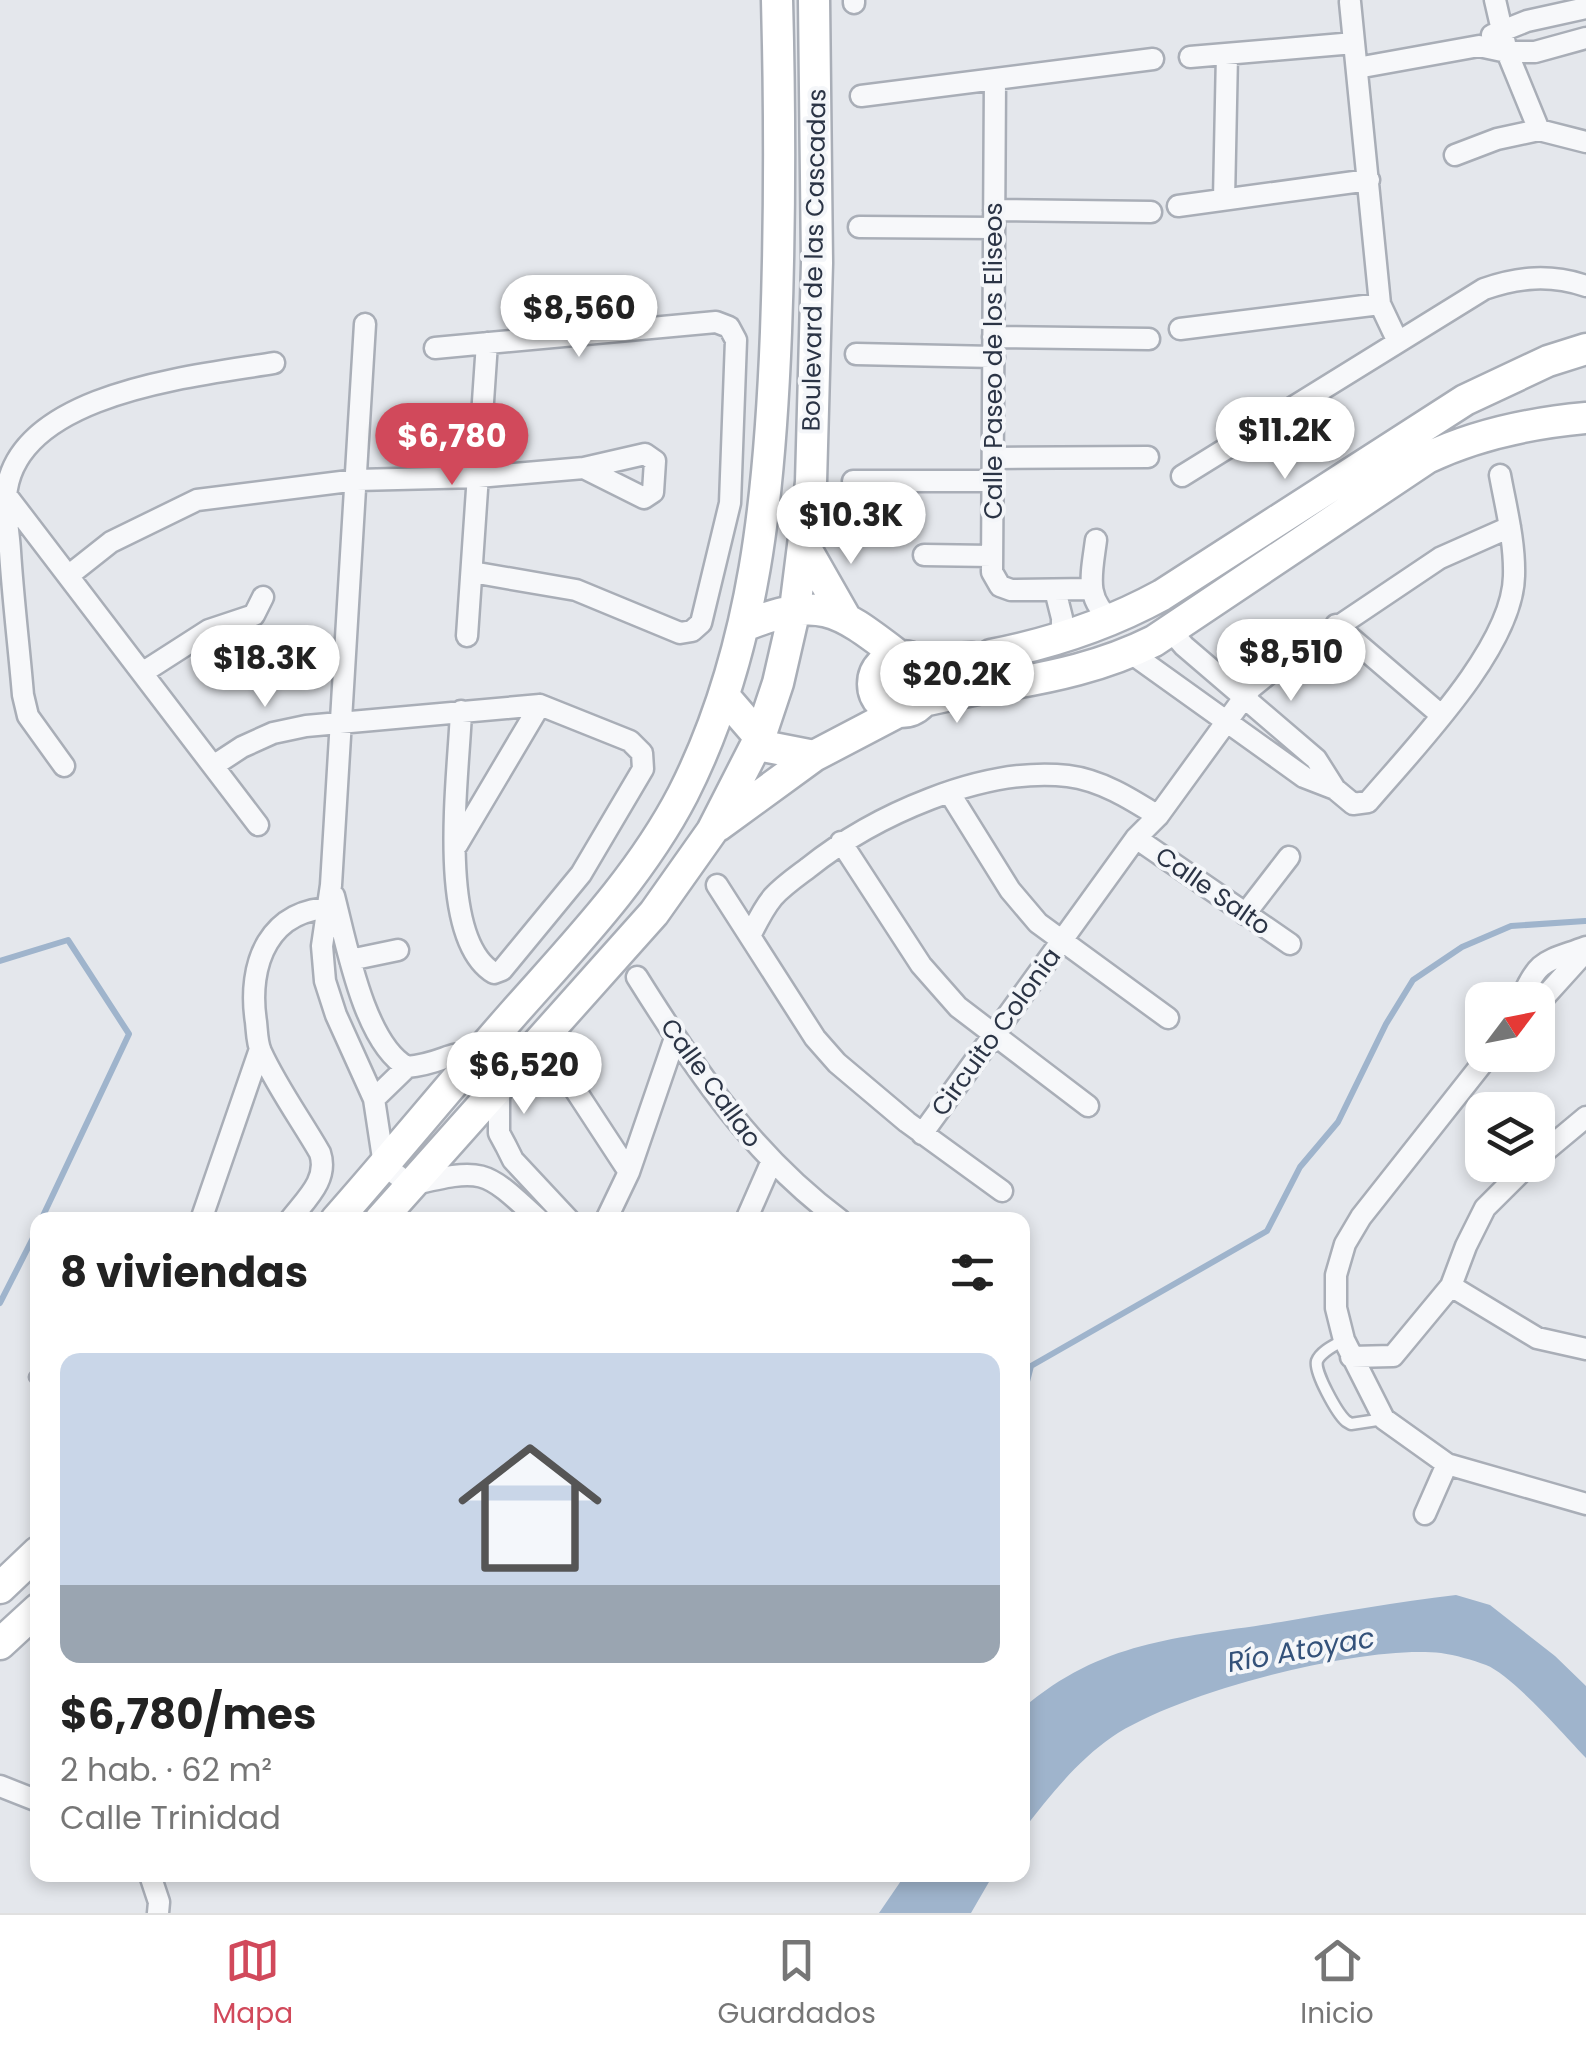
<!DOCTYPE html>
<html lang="es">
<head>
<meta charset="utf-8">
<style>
  body { margin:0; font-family:Poppins,sans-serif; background:#f2f2f2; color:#222; height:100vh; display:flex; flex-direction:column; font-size:38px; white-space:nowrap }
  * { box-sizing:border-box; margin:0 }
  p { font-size:32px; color:#767676 }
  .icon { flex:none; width:55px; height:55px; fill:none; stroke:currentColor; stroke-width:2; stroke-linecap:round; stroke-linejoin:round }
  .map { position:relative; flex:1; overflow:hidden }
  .panel { position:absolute; left:30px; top:1212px; width:1000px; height:670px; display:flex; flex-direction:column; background:#fff; border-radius:20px; box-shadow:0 5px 15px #0003 }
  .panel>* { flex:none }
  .needle { width:65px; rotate:58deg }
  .fabs { position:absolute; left:1465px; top:982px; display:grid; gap:20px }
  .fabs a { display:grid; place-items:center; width:90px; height:90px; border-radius:20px; background:#fff; box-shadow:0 5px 15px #0003; font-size:50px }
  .price { position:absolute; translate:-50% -85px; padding:0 22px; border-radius:35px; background:#fff; color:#222; font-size:32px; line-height:65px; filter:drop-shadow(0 2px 5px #0008) }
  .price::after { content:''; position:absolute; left:50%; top:60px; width:30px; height:22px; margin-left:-15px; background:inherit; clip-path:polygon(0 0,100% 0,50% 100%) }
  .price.active { background:#d1495b; color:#fff }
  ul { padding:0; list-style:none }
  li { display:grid; align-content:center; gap:20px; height:530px; padding:0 30px }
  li+li { border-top:2px solid #e0e0e0 }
  li span { display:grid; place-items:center; height:310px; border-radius:20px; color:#555 }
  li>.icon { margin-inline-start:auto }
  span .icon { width:180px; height:180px; fill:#fffc; stroke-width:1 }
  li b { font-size:42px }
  h2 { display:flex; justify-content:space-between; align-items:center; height:120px; padding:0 30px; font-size:42px }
  .menu { display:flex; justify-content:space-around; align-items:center; height:140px; border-top:2px solid #e0e0e0; background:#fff; font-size:28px; color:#767676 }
  .menu a { display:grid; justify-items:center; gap:5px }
  .menu .active { color:#d1495b }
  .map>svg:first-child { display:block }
  .water { fill:#9fb4cc }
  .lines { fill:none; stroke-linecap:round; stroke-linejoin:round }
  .stream { stroke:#9fb4cc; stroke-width:6 }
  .lane-casing { stroke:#a9aeb7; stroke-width:15 }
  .street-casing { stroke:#a9aeb7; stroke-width:25 }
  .secondary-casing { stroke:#a9aeb7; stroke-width:35 }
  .lane { stroke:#f7f8fa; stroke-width:10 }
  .street { stroke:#f7f8fa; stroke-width:20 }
  .secondary { stroke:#fff; stroke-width:30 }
  .labels { text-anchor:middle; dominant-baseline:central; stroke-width:8; stroke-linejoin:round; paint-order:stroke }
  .street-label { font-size:25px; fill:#2b3445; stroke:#f4f6f9 }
  .water-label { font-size:28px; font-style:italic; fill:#34527a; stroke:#f4f6f9 }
</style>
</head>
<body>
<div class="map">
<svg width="1586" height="1913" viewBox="0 0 1586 1913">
  <rect width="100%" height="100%" fill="#e4e7ec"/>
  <!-- water -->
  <path class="water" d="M1456 1595 1490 1605 1555 1656 1586 1686V1758C1565 1736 1512 1675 1486 1665 1473 1660 1455 1655 1441 1653 1363 1644 1177 1692 1112 1737 1076 1762 1049 1797 1023 1830V1708C1104 1639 1181 1638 1281 1622 1339 1612 1397 1602 1456 1595Z
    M905 1875H993L971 1913H879Z"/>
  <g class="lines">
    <!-- stream -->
    <path class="stream" d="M0 961 68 940 129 1034 41 1220
      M0 1303 38 1228
      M1022 1401 1031 1366 1267 1231 1300 1167 1338 1122 1386 1024 1413 980 1462 947 1511 926 1585 921"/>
    <!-- lane casing -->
    <g class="lane-casing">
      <path id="lane" d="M1344 1340C1335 1345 1321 1351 1317 1361 1314 1372 1337 1413 1346 1421L1351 1424 1384 1419
        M35 1377 38 1380"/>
    </g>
    <!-- street casing -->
    <g class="street-casing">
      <path id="street" d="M854 0V3
        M1495 0 1507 52 1539 130
        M1350 2 1380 304 1398 342
        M1492 35 1527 21 1586 8
        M1190 57 1354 43
        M1357 68 1479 46 1507 52H1535L1586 38
        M995 79 992 572 1000 586 1011 590 1090 589
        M861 96 1153 59
        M1455 155 1497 139 1539 130 1586 142
        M1224 199 1227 54
        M1178 206 1369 180
        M994 210 1151 212
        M859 227 994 228
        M365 324 331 885 322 946 325 981 336 1015 374 1099 384 1165 410 1185C484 1168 483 1168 539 1220
        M1180 329 1380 304
        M993 337 1149 339
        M435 348 716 322 729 327 736 340 730 503 701 623 692 631 680 633 576 590 472 572
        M856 354 994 357
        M993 458 1148 457
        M1182 476 1484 289C1519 277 1550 274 1586 286
        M853 481H993
        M7 496 258 825
        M1096 540C1092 572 1083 601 1114 621
        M924 555 992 556
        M68 576 111 542 197 500 357 480 478 477 584 468 645 454 655 461 653 492 644 498 584 468
        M1055 590 1062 618V640
        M1336 625 1441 715
        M1171 631 1184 646 1316 759 1335 789
        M467 636 487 343
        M1131 653 1304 777 1335 789 1353 804 1368 802C1414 748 1513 647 1514 576 1515 542 1506 508 1500 475
        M142 673 209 630 254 615 263 597
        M64 766 28 716 23 695C19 647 13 599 10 551 9 533 5 515 6 497 13 392 197 376 274 363
        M213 766 242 747 273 733 306 726 540 705 630 741 642 753 643 769 581 874 502 970 494 973C435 938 459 773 461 711
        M949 792 1010 890 1038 923 1168 1018
        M1136 838 1290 944
        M841 842 921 965 958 1007 1088 1106
        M457 845 540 705
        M717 885 815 1038 837 1063 907 1122 1002 1191
        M334 896C346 942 364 1043 407 1067 461 1062 454 1033 499 1084V1133L506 1146 513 1160 569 1220
        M1245 914 1289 857
        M750 936C757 922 763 909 773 897 783 886 796 877 808 868 873 816 983 766 1068 776 1101 780 1131 799 1158 816
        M350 960 398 950
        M637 977C694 1068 752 1155 840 1220
        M1521 1000C1538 958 1546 962 1586 947
        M1538 1004 1586 951
        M1489 1055 1361 1217 1345 1244 1336 1275V1308L1344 1340 1384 1419 1447 1464 1586 1504
        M559 1065 629 1172
        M374 1099 407 1067
        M922 1134 1136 838 1158 816 1251 688 1272 671 1440 558 1510 527
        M1538 1157 1586 1117
        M201 1220 260 1049
        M290 1220C305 1200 329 1180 320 1153 301 1120 277 1087 261 1052 257 1043 257 1031 256 1022 247 964 269 906 337 908
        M606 1220 629 1172 675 1038
        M746 1220 771 1163
        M1451 1286 1537 1338 1586 1349
        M1351 1357 1393 1356 1451 1286 1466 1246 1485 1208 1528 1165
        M1425 1514 1447 1464
        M0 1786 38 1801
        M150 1875 159 1902 158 1913"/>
    </g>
    <!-- secondary casing -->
    <g class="secondary-casing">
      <path id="secondary" d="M805 547 845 617
        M744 626C821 595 837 609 899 656
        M991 655C1053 643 1107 625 1162 595L1465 400 1548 361 1586 349
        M873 684a28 28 0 1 1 56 0a28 28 0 1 1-56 0Z
        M916 661 972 658
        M997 686C1052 677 1104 666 1154 641L1427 458C1477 434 1531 423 1586 418
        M724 696 768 747 814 756 898 712
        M923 701 978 689
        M718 826 814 756
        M336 1220C396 1152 453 1082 513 1014 574 945 640 877 683 794 756 650 770 490 776 332 780 221 780 111 777 0
        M380 1220 654 913 712 831 760 737 778 683 795 609 811 482 817 263 814 0
        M0 1588 38 1552
        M0 1644 38 1609"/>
    </g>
    <!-- lane -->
    <use href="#lane" class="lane"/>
    <!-- street -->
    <use href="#street" class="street"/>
    <!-- secondary -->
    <use href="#secondary" class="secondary"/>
  </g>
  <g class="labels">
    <!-- street labels -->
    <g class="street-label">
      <text transform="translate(814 260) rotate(-89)">Boulevard de las Cascadas</text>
      <text transform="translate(993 361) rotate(-90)">Calle Paseo de los Eliseos</text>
      <text transform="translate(1213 891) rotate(35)">Calle Salto</text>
      <text transform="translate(996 1032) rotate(-54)">Circuito Colonia</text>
      <text transform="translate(711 1083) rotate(54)">Calle Callao</text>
    </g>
    <!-- water labels -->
    <g class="water-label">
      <text transform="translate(1301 1650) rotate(-10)">Río Atoyac</text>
    </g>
  </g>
</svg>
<div class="fabs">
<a><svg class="needle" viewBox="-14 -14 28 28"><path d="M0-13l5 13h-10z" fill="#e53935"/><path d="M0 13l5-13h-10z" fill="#767676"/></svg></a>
<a><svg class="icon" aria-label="layers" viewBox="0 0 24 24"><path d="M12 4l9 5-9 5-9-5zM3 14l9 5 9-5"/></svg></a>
</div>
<b class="price" style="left:579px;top:360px">$8,560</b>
<b class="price" style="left:1285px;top:482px">$11.2K</b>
<b class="price active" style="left:452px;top:488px">$6,780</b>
<b class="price" style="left:851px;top:567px">$10.3K</b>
<b class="price" style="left:1291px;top:704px">$8,510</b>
<b class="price" style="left:265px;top:710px">$18.3K</b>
<b class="price" style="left:957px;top:726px">$20.2K</b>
<b class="price" style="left:524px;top:1117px">$6,520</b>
<section class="panel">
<h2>8 viviendas<svg class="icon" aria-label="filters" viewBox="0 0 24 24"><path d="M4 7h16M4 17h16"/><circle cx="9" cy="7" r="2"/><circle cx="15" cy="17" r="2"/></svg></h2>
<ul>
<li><span style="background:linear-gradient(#c9d6e8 75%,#9aa5b1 0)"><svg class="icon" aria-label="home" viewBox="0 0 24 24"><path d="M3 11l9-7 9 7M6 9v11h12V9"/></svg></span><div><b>$6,780/mes</b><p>2 hab. · 62 m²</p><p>Calle Trinidad</p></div></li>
</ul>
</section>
</div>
<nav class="menu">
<a class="active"><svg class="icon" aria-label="map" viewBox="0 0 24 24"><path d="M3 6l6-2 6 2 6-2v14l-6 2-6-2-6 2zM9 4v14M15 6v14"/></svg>Mapa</a>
<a><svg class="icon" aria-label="saved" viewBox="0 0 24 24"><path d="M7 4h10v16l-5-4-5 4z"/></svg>Guardados</a>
<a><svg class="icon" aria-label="home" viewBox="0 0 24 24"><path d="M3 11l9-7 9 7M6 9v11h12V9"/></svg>Inicio</a>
</nav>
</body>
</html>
